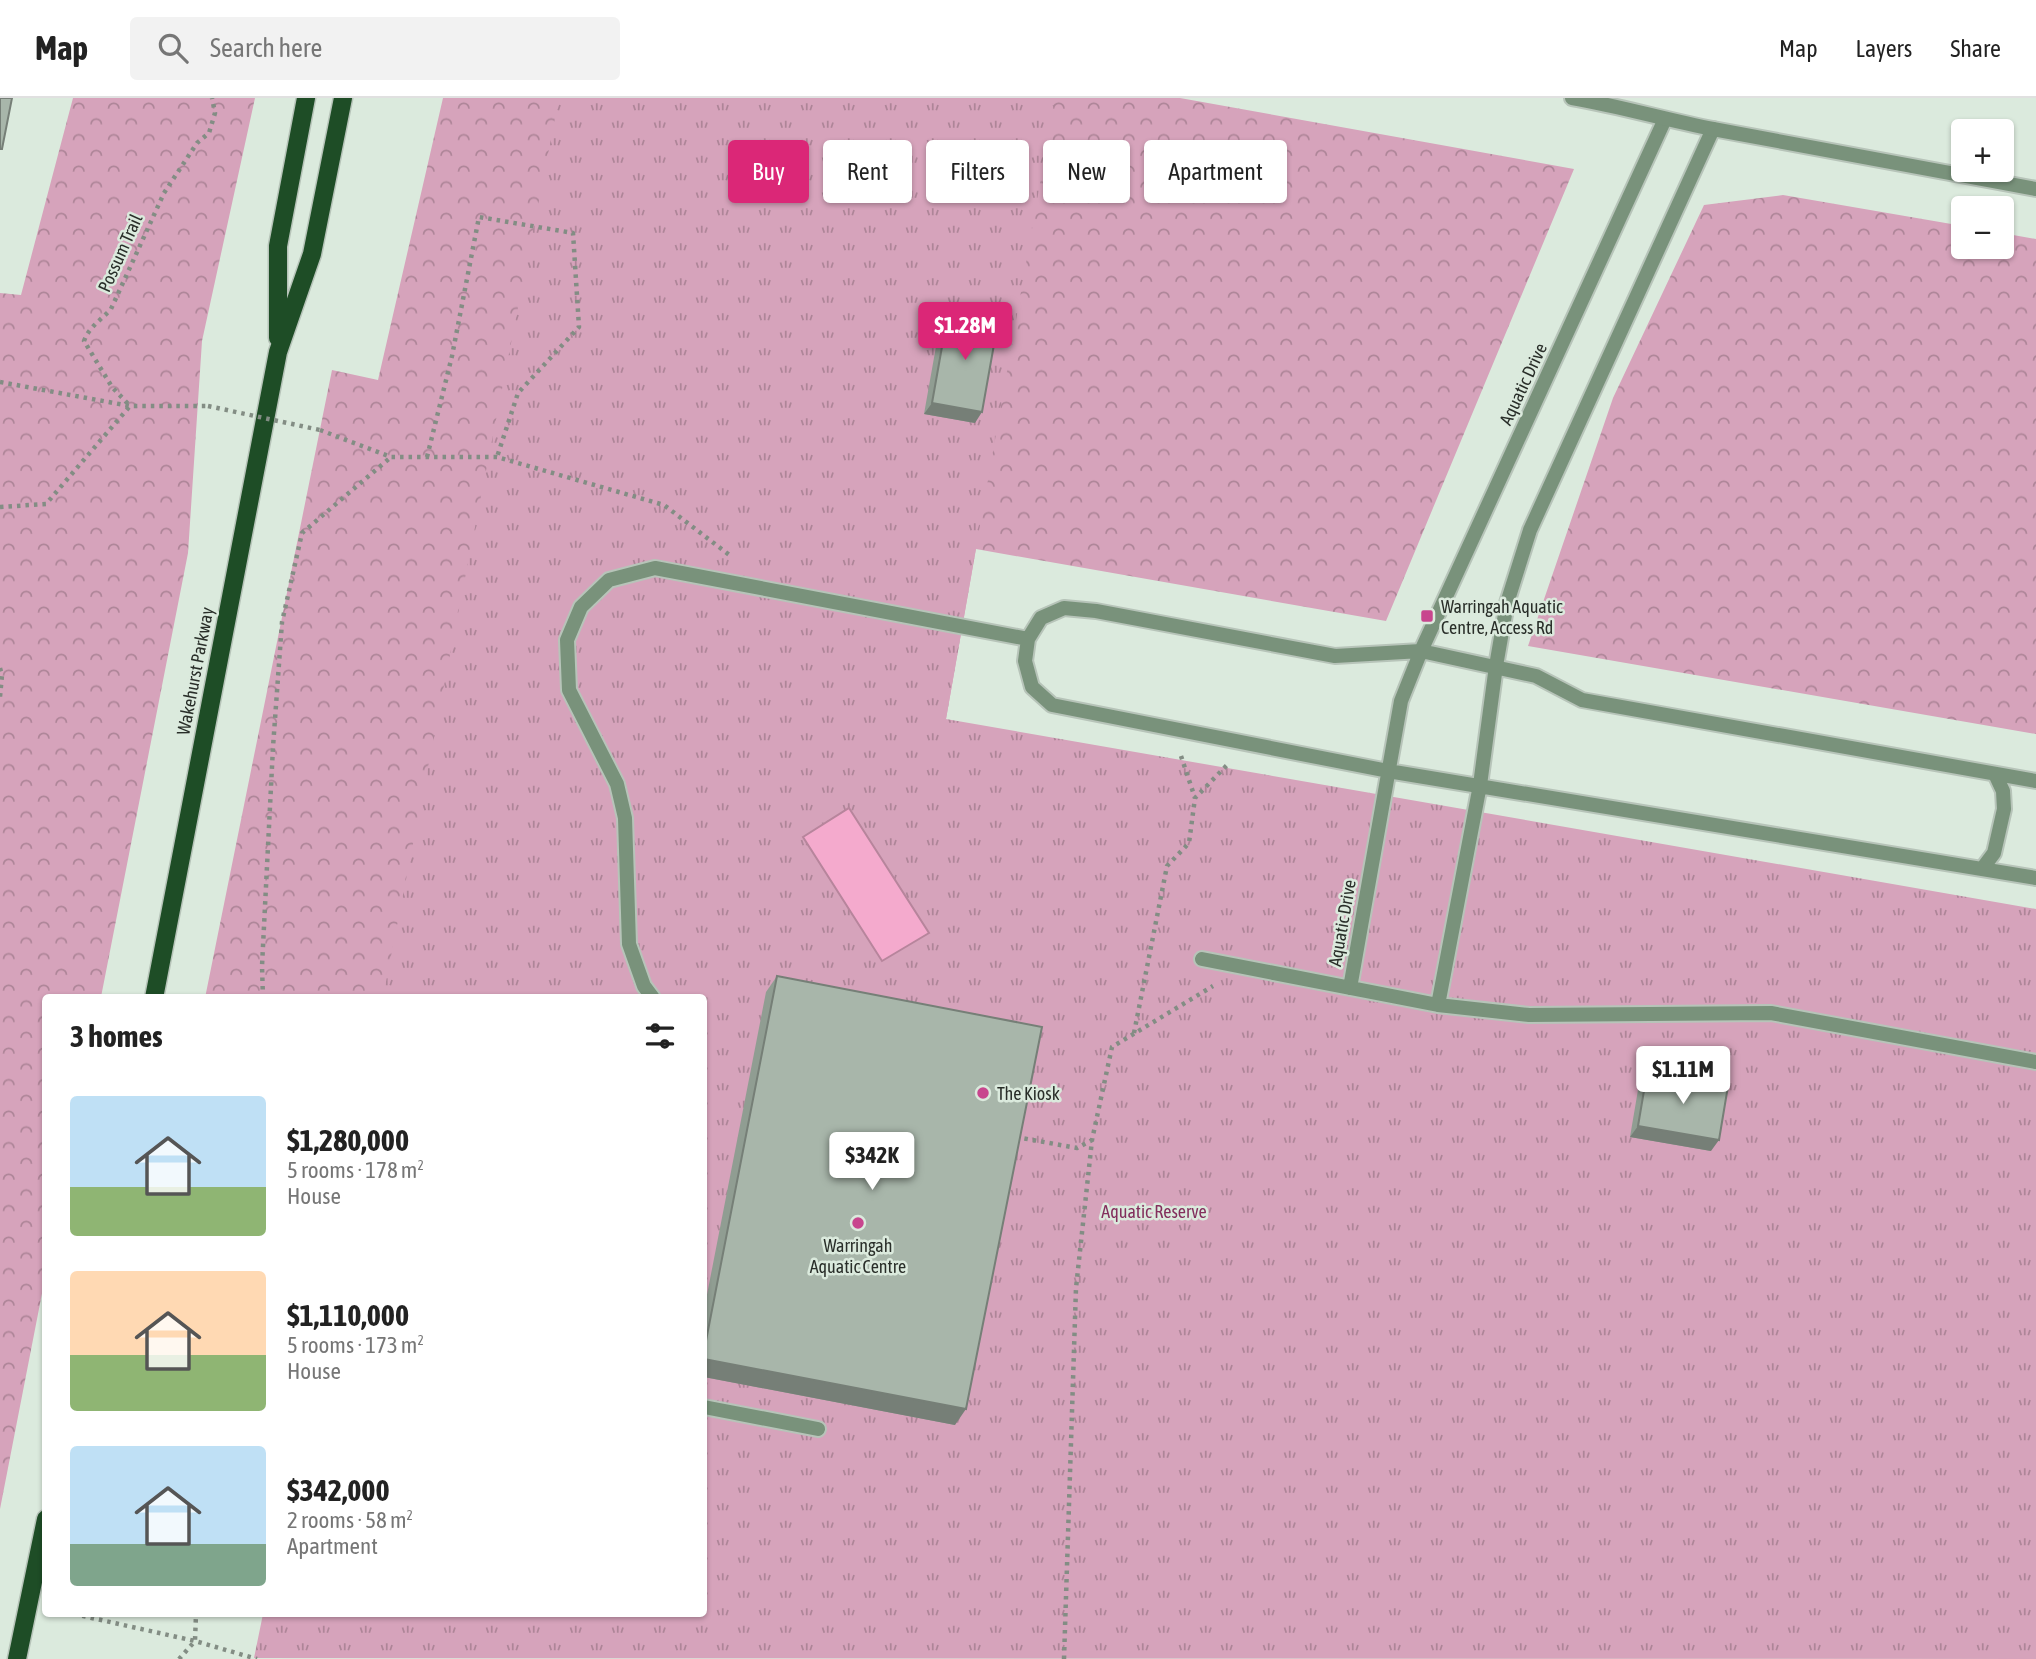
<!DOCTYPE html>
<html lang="en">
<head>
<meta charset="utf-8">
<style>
  body { margin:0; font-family:"Asap Condensed",sans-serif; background:#f2f2f2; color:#222; height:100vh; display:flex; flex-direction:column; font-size:26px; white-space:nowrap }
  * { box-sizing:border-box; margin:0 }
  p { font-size:23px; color:#767676 }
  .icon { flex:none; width:38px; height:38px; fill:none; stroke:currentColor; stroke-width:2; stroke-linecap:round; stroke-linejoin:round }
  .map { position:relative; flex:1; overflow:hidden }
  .details { position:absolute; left:42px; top:896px; width:665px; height:623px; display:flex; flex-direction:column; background:#fff; border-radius:7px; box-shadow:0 2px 5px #0004 }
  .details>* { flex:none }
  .banner { position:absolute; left:728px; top:42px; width:665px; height:63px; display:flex; gap:14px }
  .fabs { position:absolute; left:1951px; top:21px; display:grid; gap:14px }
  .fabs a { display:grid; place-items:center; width:63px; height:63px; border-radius:7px; background:#fff; box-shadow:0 2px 5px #0004; font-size:35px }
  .price { position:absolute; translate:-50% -60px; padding:0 16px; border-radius:7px; background:#fff; color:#222; font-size:23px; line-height:46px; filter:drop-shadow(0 2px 4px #0008) }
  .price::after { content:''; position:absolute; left:50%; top:42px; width:21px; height:16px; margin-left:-10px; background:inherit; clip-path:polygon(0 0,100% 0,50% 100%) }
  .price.selected { background:#db2777; color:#fff }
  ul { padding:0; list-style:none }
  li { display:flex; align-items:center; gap:21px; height:175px; padding:0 28px }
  li span { display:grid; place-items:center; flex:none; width:196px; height:140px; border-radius:7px; color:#555 }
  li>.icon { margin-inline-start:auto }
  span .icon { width:84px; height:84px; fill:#fffc; stroke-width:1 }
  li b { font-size:30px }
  h2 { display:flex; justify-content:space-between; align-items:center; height:84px; padding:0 28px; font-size:30px }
  .tag { padding:0 24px; border-radius:7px; background:#fff; box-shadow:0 2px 5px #0004; font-size:24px; line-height:63px }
  .tag.selected { background:#db2777; color:#fff }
  header { display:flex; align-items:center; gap:42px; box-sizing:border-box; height:98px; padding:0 35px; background:#fff; border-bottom:2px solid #e0e0e0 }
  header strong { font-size:33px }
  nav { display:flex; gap:38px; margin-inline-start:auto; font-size:24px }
  .search { width:490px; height:63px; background:#f2f2f2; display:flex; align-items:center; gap:18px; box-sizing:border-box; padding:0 24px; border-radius:7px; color:#767676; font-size:26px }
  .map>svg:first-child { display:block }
  .forest { fill:url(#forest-crowns) }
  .park { fill:url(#park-tufts) }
  .water { fill:#f4aacd; stroke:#b7859c; stroke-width:2 }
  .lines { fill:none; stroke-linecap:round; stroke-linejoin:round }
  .service-casing { stroke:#b7c4b9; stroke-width:18 }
  .minor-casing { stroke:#b7c4b9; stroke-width:18 }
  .primary-casing { stroke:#b7c4b9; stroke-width:21 }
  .path { stroke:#838d84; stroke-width:4.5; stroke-dasharray:3.5 5; stroke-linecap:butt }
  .service { stroke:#79927b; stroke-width:14 }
  .minor { stroke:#79927b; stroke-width:14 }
  .primary { stroke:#1e4d26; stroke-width:18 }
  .path-bridge { stroke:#838d84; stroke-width:4.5; stroke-dasharray:3.5 5; stroke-linecap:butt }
  .wall { fill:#909d92 }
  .shaded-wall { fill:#767f77 }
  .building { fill:#a8b6aa; stroke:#767f77; stroke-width:2 }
  .poi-dot { fill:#c8468e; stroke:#dbeadd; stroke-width:2.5 }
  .labels { text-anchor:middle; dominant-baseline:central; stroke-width:5; stroke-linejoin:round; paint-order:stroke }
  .street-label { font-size:18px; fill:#292e29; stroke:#dbeadd }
  .poi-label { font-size:18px; fill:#292e29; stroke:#dbeadd; text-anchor:start }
  .park-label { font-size:18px; fill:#832f5d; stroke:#dbeadd }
</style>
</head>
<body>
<header>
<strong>Map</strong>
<div class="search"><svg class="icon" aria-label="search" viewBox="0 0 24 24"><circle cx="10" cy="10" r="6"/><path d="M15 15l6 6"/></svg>Search here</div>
<nav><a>Map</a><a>Layers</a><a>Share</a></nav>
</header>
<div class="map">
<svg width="2036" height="1561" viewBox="0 0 2036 1561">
  <defs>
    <pattern id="forest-crowns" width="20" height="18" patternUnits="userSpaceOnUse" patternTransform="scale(1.75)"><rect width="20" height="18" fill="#d6a3bb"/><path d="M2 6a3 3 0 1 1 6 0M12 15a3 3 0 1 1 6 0" fill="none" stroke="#ae8598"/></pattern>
    <pattern id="park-tufts" width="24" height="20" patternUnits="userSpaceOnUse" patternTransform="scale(1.75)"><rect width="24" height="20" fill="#d6a3bb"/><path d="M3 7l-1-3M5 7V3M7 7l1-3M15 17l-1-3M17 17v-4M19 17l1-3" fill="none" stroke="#ae8598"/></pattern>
  </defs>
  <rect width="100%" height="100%" fill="#dbeadd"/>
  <!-- forest -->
  <path class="forest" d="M73 0H255L202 243 188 455 101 899 46 900 45 1180 0 1411V195L21 197Z
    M443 0H1180L1574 71 1386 523 976 451 946 621 694 899 205 900 332 272 378 282Z
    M1783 97 1963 128 1964 149H2002V135L2036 141V636L1528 548 1613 300 1704 107Z"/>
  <!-- park -->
  <path class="park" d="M559 0H1055L946 621 2036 811V1561L254 1560 263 1516H704V900L383 899Z"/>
  <!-- water -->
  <path class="water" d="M849 710 929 835 882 863 803 739Z"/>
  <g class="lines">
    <!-- service casing -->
    <g class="service-casing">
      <path id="service" d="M2036 683 1582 602 1536 578 1421 553 1335 558 1096 513 1064 510 1041 520 1028 541 1025 563 1032 589 1052 607 1388 673 2036 780
        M1982 771 1994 755 2004 711 2003 693 1995 676
        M1202 861 1438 907 1529 917 1771 915 2036 964
        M1350 890 1401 603 1421 553 1665 21
        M653 900 644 888 629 846 625 720 617 686 569 592 567 542 581 509 609 482 655 470 1028 541
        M1438 907 1480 687 1496 568 1507 505 1530 432 1713 31
        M704 1309 818 1331"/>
    </g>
    <!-- minor casing -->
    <g class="minor-casing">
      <path id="minor" d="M1572 0C1620 8 1666 22 1713 31L2036 91"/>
    </g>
    <!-- primary casing -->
    <g class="primary-casing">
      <path id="primary" d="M278 240V148L306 0
        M154 900 278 254 312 156 343 0
        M17 1561 46 1421"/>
    </g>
    <!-- path -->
    <path class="path" d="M0 284 130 308H208
      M320 332 391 359H497L664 407 732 459
      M427 359 452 258 479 119 573 135 579 229 518 295 497 359
      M0 409 46 406 130 308 112 289 84 243C89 229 101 222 111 211L164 95 197 45 209 35 215 15 212 0
      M0 570 2 577 0 599
      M1181 658 1195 700
      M263 900 262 868 273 649 282 524 302 435 391 359
      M1134 935 1167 768 1189 745 1195 700 1229 665
      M1016 1039 1077 1050 1092 1042
      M74 1516 195 1543 257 1561
      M179 1561 195 1543 196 1516
      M1064 1561 1076 1190 1092 1042 1112 949 1213 888"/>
    <!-- service -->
    <use href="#service" class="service"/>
    <!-- minor -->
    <use href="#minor" class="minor"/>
    <!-- primary -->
    <use href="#primary" class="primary"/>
    <!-- path-bridge -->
    <path class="path-bridge" d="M208 308 320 332"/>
  </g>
  <!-- wall -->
  <path class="wall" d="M948 215 975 325 924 316 940 226Z
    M777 878 955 1327 704 1279V1212L766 894Z
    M1647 975 1711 1053 1630 1039 1639 986Z"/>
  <!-- shaded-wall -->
  <path class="shaded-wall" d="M932 305 982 314 975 325 924 316Z
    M1638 1028 1719 1042 1711 1053 1630 1039Z
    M704 1261 966 1311 955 1327 704 1279Z"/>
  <!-- building -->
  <path class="building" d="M0 0H12L2 51H0Z
    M948 215 998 224 982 314 932 305Z
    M777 878 1042 929 966 1311 704 1261V1253Z
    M1647 975 1728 988 1719 1042 1638 1028Z"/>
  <!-- markers -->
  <g class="poi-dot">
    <rect x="1420" y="511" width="14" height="14" rx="3.5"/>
    <circle cx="983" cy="995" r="7"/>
    <circle cx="858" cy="1125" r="7"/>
  </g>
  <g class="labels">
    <!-- street labels -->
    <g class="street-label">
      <text transform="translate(120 155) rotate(-66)">Possum Trail</text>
      <text transform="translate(1523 286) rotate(-65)">Aquatic Drive</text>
      <text transform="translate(195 573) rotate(-79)">Wakehurst Parkway</text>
      <text transform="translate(1342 825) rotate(-80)">Aquatic Drive</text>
    </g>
    <!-- poi labels -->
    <g class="poi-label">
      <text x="1441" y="508">Warringah Aquatic<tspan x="1441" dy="21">Centre, Access Rd</tspan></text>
      <text x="997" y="995">The Kiosk</text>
      <text x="858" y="1147" text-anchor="middle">Warringah<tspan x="858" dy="21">Aquatic Centre</tspan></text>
    </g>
    <!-- park labels -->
    <g class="park-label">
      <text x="1154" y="1113">Aquatic Reserve</text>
    </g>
  </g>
</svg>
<div class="fabs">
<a>+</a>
<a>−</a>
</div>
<b class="price selected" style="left:965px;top:264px">$1.28M</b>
<b class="price" style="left:1683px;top:1008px">$1.11M</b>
<b class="price" style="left:872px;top:1094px">$342K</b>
<div class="banner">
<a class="tag selected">Buy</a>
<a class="tag">Rent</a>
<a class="tag">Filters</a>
<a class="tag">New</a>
<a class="tag">Apartment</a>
</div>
<section class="details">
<h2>3 homes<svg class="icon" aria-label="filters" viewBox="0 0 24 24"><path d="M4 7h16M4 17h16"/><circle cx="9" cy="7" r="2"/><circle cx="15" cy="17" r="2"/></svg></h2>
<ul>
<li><span style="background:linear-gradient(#bfe0f5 65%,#8fb573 0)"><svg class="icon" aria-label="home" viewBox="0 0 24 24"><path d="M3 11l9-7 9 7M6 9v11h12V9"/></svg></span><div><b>$1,280,000</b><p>5 rooms · 178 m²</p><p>House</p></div></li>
<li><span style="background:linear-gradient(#ffd9b3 60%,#8fb573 0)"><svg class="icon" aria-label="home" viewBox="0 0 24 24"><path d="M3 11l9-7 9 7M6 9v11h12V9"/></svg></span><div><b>$1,110,000</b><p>5 rooms · 173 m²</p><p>House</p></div></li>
<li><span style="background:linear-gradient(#bfe0f5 70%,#7fa58c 0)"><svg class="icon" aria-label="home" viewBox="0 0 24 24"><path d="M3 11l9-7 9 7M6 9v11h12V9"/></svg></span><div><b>$342,000</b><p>2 rooms · 58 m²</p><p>Apartment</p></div></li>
</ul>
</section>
</div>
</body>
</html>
